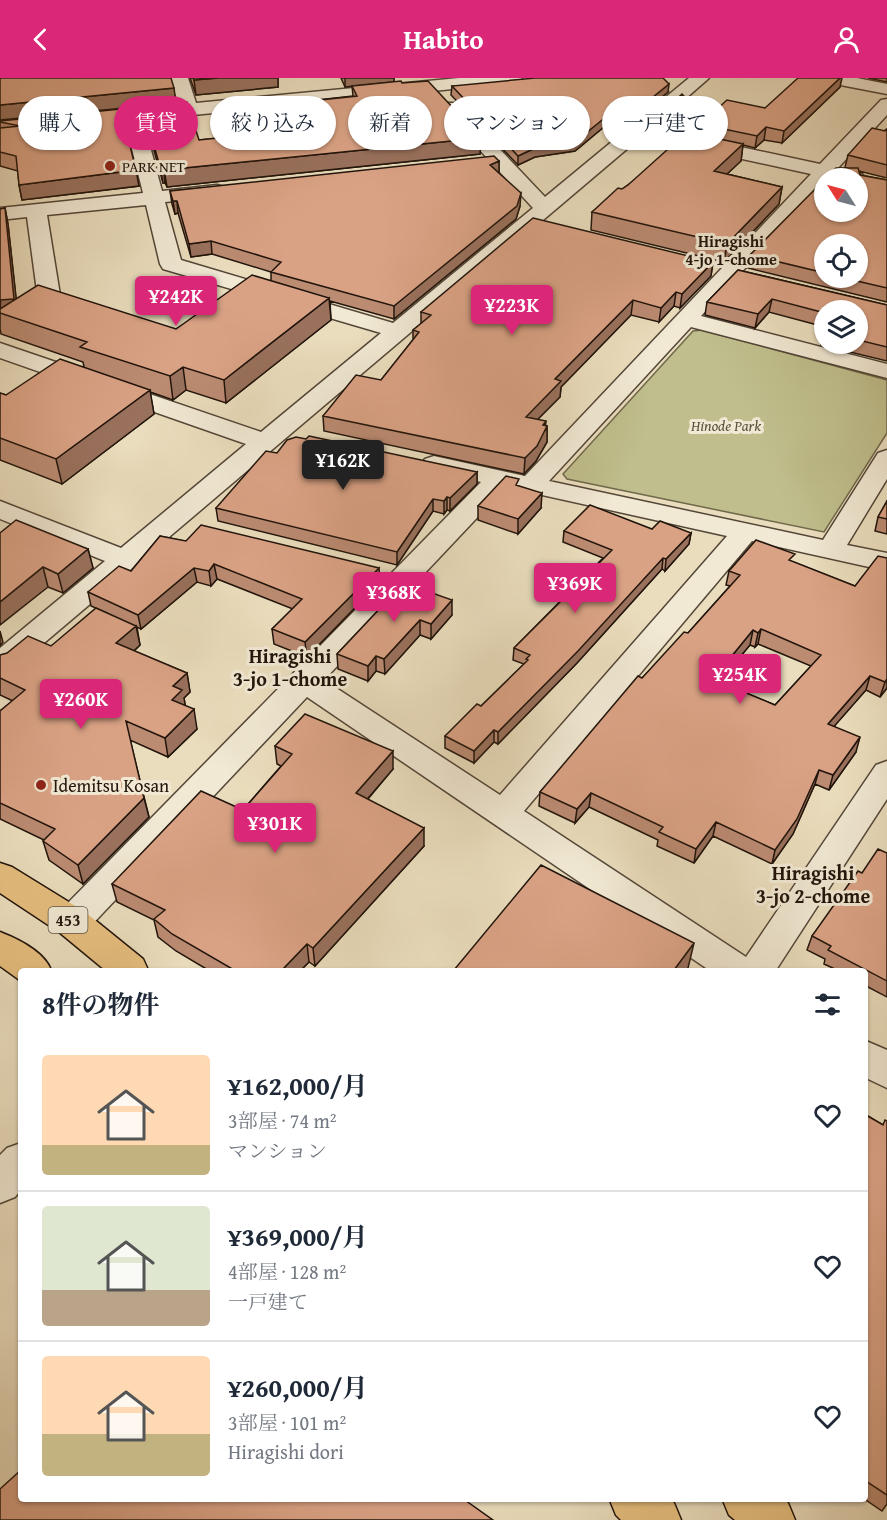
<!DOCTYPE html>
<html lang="ja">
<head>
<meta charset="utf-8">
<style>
  body { margin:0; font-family:"Gentium Book Plus","Noto Serif JP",serif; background:#f2f2f3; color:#1f2937; height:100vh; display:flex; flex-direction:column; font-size:22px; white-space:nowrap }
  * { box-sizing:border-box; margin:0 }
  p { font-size:20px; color:#747a83 }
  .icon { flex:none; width:33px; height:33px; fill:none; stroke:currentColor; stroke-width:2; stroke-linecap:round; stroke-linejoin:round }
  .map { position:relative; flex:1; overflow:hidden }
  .sheet { position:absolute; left:18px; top:890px; width:850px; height:534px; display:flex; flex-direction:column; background:#fff; border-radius:6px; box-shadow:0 2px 4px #0004 }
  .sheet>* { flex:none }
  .guide { position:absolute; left:18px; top:18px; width:852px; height:54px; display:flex; gap:12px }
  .needle { width:39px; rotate:306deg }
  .buttons { position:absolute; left:814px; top:90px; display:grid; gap:12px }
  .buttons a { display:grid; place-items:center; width:54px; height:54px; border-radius:50%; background:#fff; box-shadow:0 2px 4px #0004; font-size:30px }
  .price { position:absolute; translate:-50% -51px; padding:0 14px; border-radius:6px; background:#db2777; color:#fff; font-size:20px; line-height:39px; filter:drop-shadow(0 2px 3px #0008) }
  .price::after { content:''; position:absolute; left:50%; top:36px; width:18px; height:14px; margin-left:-9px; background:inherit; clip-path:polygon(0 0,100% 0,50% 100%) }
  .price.active { background:#222; color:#fff }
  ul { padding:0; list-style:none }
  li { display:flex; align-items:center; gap:18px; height:150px; padding:0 24px }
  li+li { border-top:2px solid #e0e1e3 }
  li span { display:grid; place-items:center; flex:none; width:168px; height:120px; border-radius:6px; color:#555 }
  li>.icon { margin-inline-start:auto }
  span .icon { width:72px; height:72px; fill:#fffc; stroke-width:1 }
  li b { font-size:26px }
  h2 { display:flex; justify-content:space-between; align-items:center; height:72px; padding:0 24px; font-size:26px }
  .pill { padding:0 21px; border-radius:27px; background:#fff; box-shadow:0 2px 4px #0004; font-size:21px; line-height:54px }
  .pill.active { background:#db2777; color:#fff }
  header { display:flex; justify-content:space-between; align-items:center; height:78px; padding:0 24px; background:#db2777; color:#fff; font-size:27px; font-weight:700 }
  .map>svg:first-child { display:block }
  .green { fill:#bfbe8c; stroke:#70694c; stroke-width:1.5 }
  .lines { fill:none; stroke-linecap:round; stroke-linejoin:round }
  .minor-casing { stroke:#534638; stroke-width:3 }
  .highway-casing { stroke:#21140b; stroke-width:3 }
  .minor { fill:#f1e9d4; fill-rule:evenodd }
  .highway { fill:#e5be7e; fill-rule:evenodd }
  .wall { fill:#bb8b72; stroke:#21140b; stroke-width:1.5; fill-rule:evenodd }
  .shaded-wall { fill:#99715d; stroke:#21140b; stroke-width:1.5 }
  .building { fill:#daa285; stroke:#21140b; stroke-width:1.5; fill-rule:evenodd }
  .poi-dot { fill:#8f2418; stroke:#f1e9d4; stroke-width:2 }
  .labels { text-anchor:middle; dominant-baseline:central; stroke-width:6; stroke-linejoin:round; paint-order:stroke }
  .far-poi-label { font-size:15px; fill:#21140b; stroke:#f1e9d4; text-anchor:start }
  .far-park-label { font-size:15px; font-style:italic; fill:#585038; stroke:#f1e9d4 }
  .far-neighbourhood-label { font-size:16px; font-weight:bold; fill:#21140b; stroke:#f1e9d4 }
  .shield { fill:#f1e9d4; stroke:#5f5447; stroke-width:1.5 }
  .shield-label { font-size:16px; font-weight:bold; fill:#21140b }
  .poi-label { font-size:18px; fill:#21140b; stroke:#f1e9d4; text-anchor:start }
  .neighbourhood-label { font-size:20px; font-weight:bold; fill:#21140b; stroke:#f1e9d4 }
</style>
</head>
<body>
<header><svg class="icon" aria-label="back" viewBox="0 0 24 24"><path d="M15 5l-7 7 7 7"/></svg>Habito<svg class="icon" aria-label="person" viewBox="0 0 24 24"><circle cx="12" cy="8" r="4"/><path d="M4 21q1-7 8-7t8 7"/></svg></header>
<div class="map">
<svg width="887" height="1442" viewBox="0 0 887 1442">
  <rect width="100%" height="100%" fill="#eaddbd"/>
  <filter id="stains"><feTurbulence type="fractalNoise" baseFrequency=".00333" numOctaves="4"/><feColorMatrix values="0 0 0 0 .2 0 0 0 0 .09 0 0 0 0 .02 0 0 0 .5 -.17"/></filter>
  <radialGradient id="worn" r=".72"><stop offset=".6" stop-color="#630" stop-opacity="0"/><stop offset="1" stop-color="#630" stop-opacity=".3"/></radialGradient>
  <!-- green -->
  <path class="green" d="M702 252 887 302V355L824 454 567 401 563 396 693 253Z"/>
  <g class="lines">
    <!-- minor casing -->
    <g class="minor-casing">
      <path id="minor" d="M170 0H188L196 25 459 0H522L519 4 513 5 143 42 162 113 217 107 224 109 227 113 224 117 217 119 165 124 181 182 393 245 533 130 444 33 441 29 444 25H456L545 119 689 0H709L652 50 820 86 881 22 887 21V37L838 90 862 96 865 100 862 104 858 105V100H825V104L701 238 887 286V300L691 249 549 403 823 462 878 375 887 372V401L847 467 887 475V493L752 463 524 733 746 879 876 687 887 683V721L776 892H709L307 619 85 854 72 858 59 854 54 844 59 834 481 404 425 391 421 386 425 381 434 378 525 398 811 96 641 59 11 593 0 596V570L105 483 0 441V423L121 470 246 366 0 280V265L261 354 381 255 163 191 160 186 146 127 47 137 60 217 90 226 93 231 90 236 82 238 41 226 38 221 27 139 0 142V130L143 115 125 43 0 56V44L179 27ZM506 409 727 458 500 717 324 602Z
        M821 0H857L887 6V16L830 5 824 4Z
        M866 963 887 972V1010L866 1000Z
        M21 1065V1112L15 1119 0 1125V1077L7 1070Z"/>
    </g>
    <!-- highway casing -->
    <g class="highway-casing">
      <path id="highway" d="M0 785 12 789 85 834 143 881 148 892H105L59 854 0 815Z
        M0 854C18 861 44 874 51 892H21V903L0 888Z
        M609 1420H669L674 1425 681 1442H621L616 1437Z
        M722 1420H783L788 1425 795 1442H735L729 1437Z"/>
    </g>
    <!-- minor -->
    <use href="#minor" class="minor"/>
    <!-- highway -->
    <use href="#highway" class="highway"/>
  </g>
  <!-- wall -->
  <path class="wall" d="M190 0H278V9L196 17Z
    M341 0H394V4L402 5 481 60 480 76 167 109 165 105H163L146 44 144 28 176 25 199 62 289 53 284 42 282 26 353 18 352 8 345 9Z
    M868 0H887V4Z
    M452 8 668 14 636 41 611 43 575 73 535 79 518 87 451 17Z
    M840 9 782 65 764 62 755 70 743 67 741 83 727 96 782 109 779 126 724 184 591 152 592 134 622 111 699 56V54L660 46 662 34 706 41 765 30Z
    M121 31 139 108 22 122 19 107 18 93 0 88V43Z
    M887 51V100L859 93 860 97 887 102V224L748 190 750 177 847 90 845 89 848 77ZM825 166 858 200H825Z
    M499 83V95L520 128 516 141 394 241 330 223 331 242 226 325 186 312 173 322 150 314 154 336 62 406 0 382V315L6 317 84 289 83 284 1 256 0 251V131L5 130 8 146 16 221 176 251 271 203V194L212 176 191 179 178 135 175 136 172 126 170 113Z
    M713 184 711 198 680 230 674 228 659 244 631 237 561 309 560 319 538 341 545 348H547V364L536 383 524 396 324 353 323 338 381 302 413 262V252L421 246V234Z
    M738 192 887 227V283L821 267 825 252V266H858V232H825V249L769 234 755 250 705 237 707 224Z
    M477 394V406L450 433 447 432 444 436 433 433 397 487 218 443 216 430Z
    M887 423V456L875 453 878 439Z
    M478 428 541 430 518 456 478 442Z
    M652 451 691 455 689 466 665 493 662 491 577 585 498 666 494 664 474 685 445 670V658L481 628 524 586 513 582 514 570 603 480 563 464 564 453Z
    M0 455 88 471 93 490 63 515 48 509Z
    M160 458 380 504 307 579 274 566 272 551 293 531 217 501 211 508 197 504 141 551 137 549 140 567 134 573 187 595 190 614 184 620 185 628 197 651 168 679 130 662 149 739 83 806 49 782 43 763 44 762 0 741V633L13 623 0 617V577L51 568 107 535 91 528 88 514 131 493Z
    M793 484 855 508 887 610 880 619 866 612 834 648 856 674 829 712 815 706 793 756 772 786 713 758 694 785 657 768 658 762 589 729 575 745 539 728 540 714 642 600 688 555 730 508 726 507 729 493ZM758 566 811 588 775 627 719 604 750 567 755 569Z
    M404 505 452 537 431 561 420 557 385 596 376 593 368 603 338 591 337 576Z
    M275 668 393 691 368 721 424 768 315 888 309 884 301 892H208L176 873 158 859 154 842 117 824 112 806 243 732 281 688 277 686Z
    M887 775V919L866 908V892H837L824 886 825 881 807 872 812 858 862 795Z
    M866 1037 883 1047 887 1043V1426L882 1433 863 1420H866Z"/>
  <!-- shaded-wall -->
  <path class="shaded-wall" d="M218 0H278V9L196 17 194 2Z
    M345 0H394V4L345 9Z
    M840 0H842L840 9 782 65 784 53Z
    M669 6 668 14 636 41 637 32Z
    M174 10 176 25 0 42V27Z
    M612 34 611 43 575 73 535 79 518 87V78Z
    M766 49 764 62 755 70 757 58Z
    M481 60 480 76 167 109 164 92Z
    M743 66 741 83 712 110 714 93Z
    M499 83V95L490 87Z
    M163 88 165 105H163L160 89Z
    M136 92 139 108 22 122 19 107Z
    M782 109 779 126 724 184 727 166Z
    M521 115 520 128 516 141 394 241V228Z
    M173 123H177L178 135 175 136Z
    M5 130 8 146 18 237 0 235Z
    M211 163 212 176 191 179 189 166Z
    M713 184 711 198 680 230 682 216Z
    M676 214 674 228 659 244 661 230Z
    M329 220 331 242 226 325 224 302Z
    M772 221 769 234 755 250 758 236Z
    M633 222 631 237 561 309 560 319 525 354 526 339 555 301Z
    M183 289 186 312 173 322 170 298Z
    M150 312 154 336 62 406 56 381Z
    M546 343 545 353 547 348V364L536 383 524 396 525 380Z
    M477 394V406L450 433V420Z
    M542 415 541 430 518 456V441Z
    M447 419V432L444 436V423Z
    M433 421V433L397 487V474Z
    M691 455 689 466 665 493 666 481Z
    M88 471 93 490 63 515 58 496Z
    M663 480 662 491 577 585 498 666V654Z
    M214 486 217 501 211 508 209 493Z
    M43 489 48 509 0 547V524Z
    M194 490 197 504 141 551 138 537Z
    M379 490 380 504 307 579 305 564Z
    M452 522V537L431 561V546Z
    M420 542V557L385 596 384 581Z
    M136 548 140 567 121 585 116 565Z
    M761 551 758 566 755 569 758 555Z
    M753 552 750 567 710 615 713 601Z
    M0 553 3 564 0 568Z
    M376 578V593L368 603V588Z
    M187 595 190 614 184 620 186 631 172 622 173 608Z
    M870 598 866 612 824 660 828 646Z
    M887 601V610L880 619 885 604Z
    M194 631 197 651 168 679 165 660Z
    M494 652V664L474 685V673Z
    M860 659 856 674 829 712 833 697Z
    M393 673V691L357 733 356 715Z
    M819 692 815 706 793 756 772 786 775 772Z
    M591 715 589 729 575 745 577 731Z
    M144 720 149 739 83 806 78 787Z
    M716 744 713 758 694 785 696 771Z
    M424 750V768L315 888 313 870Z
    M694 865 688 890 686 892H674Z
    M307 866 309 884 301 892H282Z"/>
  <!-- building -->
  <path class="building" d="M0 0H171L174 10 0 27Z
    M193 0H218L194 2Z
    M535 0H663L669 6 637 32 612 34 575 64 535 70 518 78 452 8Z
    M798 0H840L784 53 766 49 757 58 700 46 703 43 662 34 682 16 706 41 727 22 765 30Z
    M401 3 402 5 428 3 481 60 164 92 163 88 160 89 143 28 187 24 199 62 295 52 282 26 357 18 352 8Z
    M121 31 136 92 19 107 16 78 0 74V50L20 48 0 44V43Z
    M872 50 885 53 887 51V87L848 77Z
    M687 54 743 66 714 93 782 109 727 166 592 134 618 110 622 111 628 107Z
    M494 78 499 83 490 87 521 115 517 128 394 228 271 194 281 184 211 163 189 166 177 123H173L170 113Z
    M836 90H858L860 97 887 102V210L844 200H858V166H825V195L750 177 825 101V134H858V100H826Z
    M5 130 14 221 0 222V131Z
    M533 140 713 184 682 216 676 214 661 230 633 222 555 301 561 303 526 339 546 343 543 347 547 348 537 368 525 380 323 338 356 297 381 302 419 254 413 252 431 237 421 234Z
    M738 192 887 227V269L858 262V232H825V235L772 221 758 236 707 224Z
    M252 197 329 220 224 302 183 289 170 298 80 269 87 264 0 235V231L38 207 176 251Z
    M60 281 150 312 56 381 0 360V315L6 317Z
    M309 358 477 394 450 420 447 419 444 423 433 421 397 474 216 430 266 373 277 375 287 362 296 359 306 361Z
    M506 398 519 401 516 407 542 415 518 441 478 428Z
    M887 423V441L878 439Z
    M590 427 652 451 660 443 691 455 666 481 663 480 578 573 498 654 494 652 474 673 445 658 477 626 481 628 528 582 526 581 530 577 514 570 612 472 564 453Z
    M16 442 88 471 58 496 43 489 0 524V455Z
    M201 447 379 490 305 564 272 551 302 521 214 486 209 493 194 490 138 537 88 514 119 488 131 493 160 458 186 463Z
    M756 462 795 476 789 482 855 508 878 478 887 480V601L885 604 870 598 828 646 860 659 833 697 819 692 797 741 775 772 716 744 696 771 659 754 663 749 591 715 577 731 540 714 638 598 642 600 684 554 688 555 740 497 729 493ZM761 551 821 577 775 627 713 601 753 552 758 555Z
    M404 505 452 522 431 546 420 542 384 581 376 578 368 588 337 576Z
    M96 530 136 548 116 565 187 595 173 608 182 612 172 622 194 631 165 660 126 643 144 720 78 787 43 763 55 751 0 725V633L25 612 0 600V577L7 575 28 558 51 568Z
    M305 636 393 673 356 715 424 750 313 870 307 866 282 892H234L172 856 154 841 165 832 112 806 201 713 243 732 292 676 275 668Z
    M878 771 887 775V903L828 872 831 868 812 858 858 793 862 795Z
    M541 787 694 865 674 892H454Z
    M866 1037 883 1047 885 1042 887 1043V1417L866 1403Z
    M21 1392V1420H462L493 1442H0V1411Z"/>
  <!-- markers -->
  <g class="poi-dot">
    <circle cx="110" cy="88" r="6"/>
    <circle cx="41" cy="707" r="6"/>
  </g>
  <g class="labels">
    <!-- far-poi labels -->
    <g class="far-poi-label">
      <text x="122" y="88">PARK NET</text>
    </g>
    <!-- far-park labels -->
    <g class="far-park-label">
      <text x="726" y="347">Hinode Park</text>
    </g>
    <!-- far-neighbourhood labels -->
    <g class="far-neighbourhood-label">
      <text x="731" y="163">Hiragishi<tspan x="731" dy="18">4-jo 1-chome</tspan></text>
    </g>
    <!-- shield labels -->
    <rect class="shield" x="48.5" y="829" width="39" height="26" rx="4.5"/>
    <g class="shield-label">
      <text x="68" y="842">453</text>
    </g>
    <!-- poi labels -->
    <g class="poi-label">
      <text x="53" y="707">Idemitsu Kosan</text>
    </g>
    <!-- neighbourhood labels -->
    <g class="neighbourhood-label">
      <text x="290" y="577">Hiragishi<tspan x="290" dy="23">3-jo 1-chome</tspan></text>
      <text x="813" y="794">Hiragishi<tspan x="813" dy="23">3-jo 2-chome</tspan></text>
    </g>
  </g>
  <rect width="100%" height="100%" filter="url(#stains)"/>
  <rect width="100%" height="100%" fill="url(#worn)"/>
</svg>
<div class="buttons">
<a><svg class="needle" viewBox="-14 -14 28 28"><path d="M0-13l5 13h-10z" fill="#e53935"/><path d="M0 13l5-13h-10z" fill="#747a83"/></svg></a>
<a><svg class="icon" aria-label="locate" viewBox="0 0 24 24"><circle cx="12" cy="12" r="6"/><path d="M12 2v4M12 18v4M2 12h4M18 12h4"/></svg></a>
<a><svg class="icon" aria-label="layers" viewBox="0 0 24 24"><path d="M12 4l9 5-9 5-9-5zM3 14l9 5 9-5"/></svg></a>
</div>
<b class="price" style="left:176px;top:249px">¥242K</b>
<b class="price" style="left:512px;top:258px">¥223K</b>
<b class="price active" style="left:343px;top:413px">¥162K</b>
<b class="price" style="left:575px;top:536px">¥369K</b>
<b class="price" style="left:394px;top:545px">¥368K</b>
<b class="price" style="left:740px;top:627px">¥254K</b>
<b class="price" style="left:81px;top:652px">¥260K</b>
<b class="price" style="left:275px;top:776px">¥301K</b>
<div class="guide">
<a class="pill">購入</a>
<a class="pill active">賃貸</a>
<a class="pill">絞り込み</a>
<a class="pill">新着</a>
<a class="pill">マンション</a>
<a class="pill">一戸建て</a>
</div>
<section class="sheet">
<h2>8件の物件<svg class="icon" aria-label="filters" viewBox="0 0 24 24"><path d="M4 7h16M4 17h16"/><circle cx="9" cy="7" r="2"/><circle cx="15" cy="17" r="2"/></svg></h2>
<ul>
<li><span style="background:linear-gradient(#ffd9b3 75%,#c2b280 0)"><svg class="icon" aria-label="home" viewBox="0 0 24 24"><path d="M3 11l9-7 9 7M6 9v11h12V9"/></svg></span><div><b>¥162,000/月</b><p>3部屋 · 74 m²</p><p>マンション</p></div><svg class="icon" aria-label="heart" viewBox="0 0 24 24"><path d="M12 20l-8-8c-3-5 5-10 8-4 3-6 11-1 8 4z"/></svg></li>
<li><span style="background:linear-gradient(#dfe7d0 70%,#b9a48a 0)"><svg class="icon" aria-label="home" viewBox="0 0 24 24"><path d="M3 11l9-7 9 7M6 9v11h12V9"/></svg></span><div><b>¥369,000/月</b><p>4部屋 · 128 m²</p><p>一戸建て</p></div><svg class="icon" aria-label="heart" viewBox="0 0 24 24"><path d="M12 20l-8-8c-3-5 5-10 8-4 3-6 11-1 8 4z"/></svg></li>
<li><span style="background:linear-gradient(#ffd9b3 65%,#c2b280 0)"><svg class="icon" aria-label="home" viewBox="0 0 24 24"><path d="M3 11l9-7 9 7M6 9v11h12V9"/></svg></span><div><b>¥260,000/月</b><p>3部屋 · 101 m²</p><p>Hiragishi dori</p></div><svg class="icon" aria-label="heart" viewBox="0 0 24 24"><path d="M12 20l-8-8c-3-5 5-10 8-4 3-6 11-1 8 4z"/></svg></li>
</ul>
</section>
</div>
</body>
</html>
